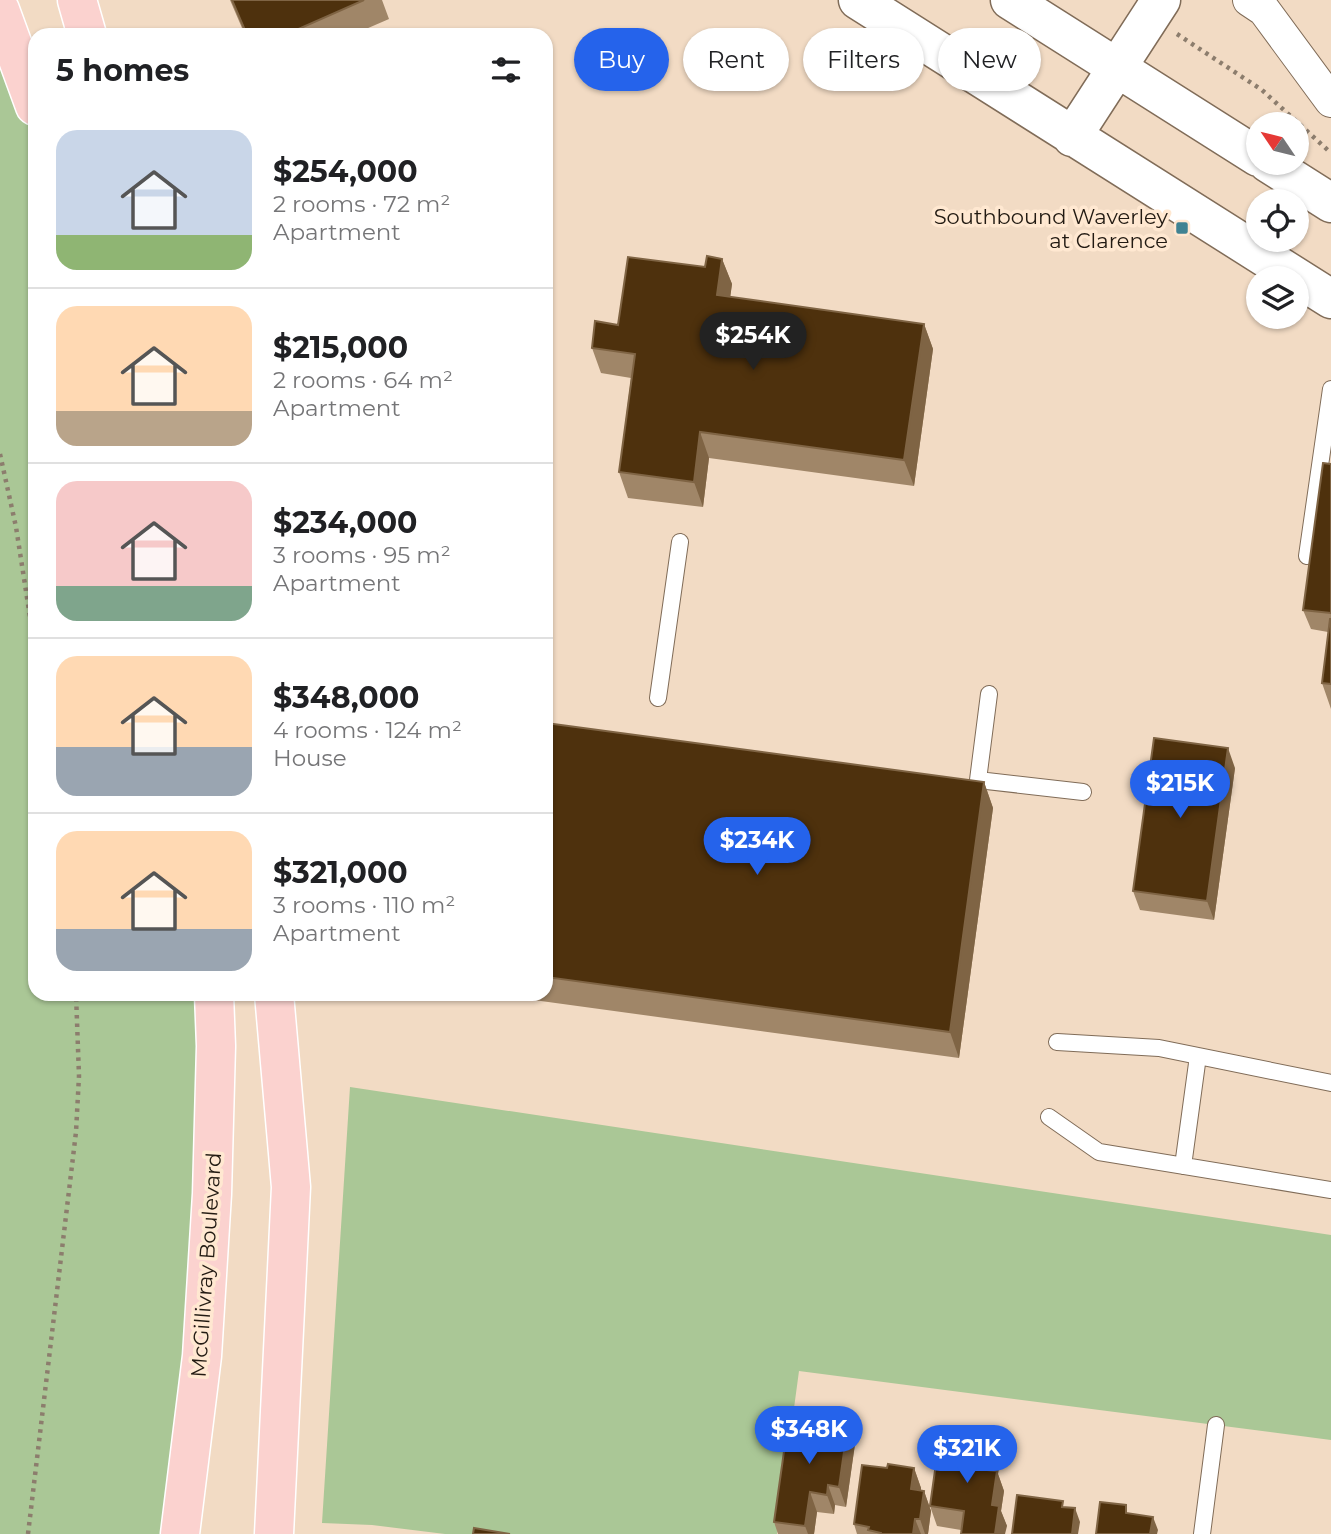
<!DOCTYPE html>
<html lang="en">
<head>
<meta charset="utf-8">
<style>
  body { margin:0; font-family:Montserrat,sans-serif; background:#f6f6f6; color:#202124; height:100vh; display:flex; flex-direction:column; font-size:26px; white-space:nowrap }
  * { box-sizing:border-box; margin:0 }
  p { font-size:23px; color:#757577 }
  .icon { flex:none; width:38px; height:38px; fill:none; stroke:currentColor; stroke-width:2; stroke-linecap:round; stroke-linejoin:round }
  .map { position:relative; flex:1; overflow:hidden }
  .details { position:absolute; left:28px; top:28px; width:525px; height:973px; display:flex; flex-direction:column; background:#fff; border-radius:21px; box-shadow:0 2px 5px #0004 }
  .details>* { flex:none }
  .guide { position:absolute; left:574px; top:28px; width:651px; height:63px; display:flex; gap:14px }
  .needle { width:46px; rotate:305deg }
  .controls { position:absolute; left:1246px; top:112px; display:grid; gap:14px }
  .controls a { display:grid; place-items:center; width:63px; height:63px; border-radius:50%; background:#fff; box-shadow:0 2px 5px #0004; font-size:35px }
  .price { position:absolute; translate:-50% -60px; padding:0 16px; border-radius:24px; background:#2563eb; color:#fff; font-size:23px; line-height:46px; filter:drop-shadow(0 2px 4px #0008) }
  .price::after { content:''; position:absolute; left:50%; top:42px; width:21px; height:16px; margin-left:-10px; background:inherit; clip-path:polygon(0 0,100% 0,50% 100%) }
  .price.current { background:#222; color:#fff }
  ul { padding:0; list-style:none }
  li { display:flex; align-items:center; gap:21px; height:175px; padding:0 28px }
  li+li { border-top:2px solid #e0e0e0 }
  li span { display:grid; place-items:center; flex:none; width:196px; height:140px; border-radius:21px; color:#555 }
  li>.icon { margin-inline-start:auto }
  span .icon { width:84px; height:84px; fill:#fffc; stroke-width:1 }
  li b { font-size:30px }
  h2 { display:flex; justify-content:space-between; align-items:center; height:84px; padding:0 28px; font-size:30px }
  .pill { padding:0 24px; border-radius:32px; background:#fff; box-shadow:0 2px 5px #0004; font-size:24px; line-height:63px }
  .pill.current { background:#2563eb; color:#fff }
  .map>svg:first-child { display:block }
  .green { fill:#aac796 }
  .lines { fill:none; stroke-linecap:round; stroke-linejoin:round }
  .lane-casing { stroke:#806c58; stroke-width:18 }
  .street-casing { stroke:#806c58; stroke-width:34 }
  .secondary-casing { stroke:#806c58; stroke-width:41 }
  .primary-casing { stroke:#fff; stroke-width:41 }
  .path { stroke:#8c7d6d; stroke-width:4.5; stroke-dasharray:3.5 5; stroke-linecap:butt }
  .lane { stroke:#fff; stroke-width:16 }
  .street { stroke:#fff; stroke-width:32 }
  .secondary { stroke:#fff; stroke-width:38 }
  .primary { stroke:#fbd2cf; stroke-width:38 }
  .wall { fill:#a08668 }
  .shaded-wall { fill:#7f6444 }
  .building { fill:#4e310d; stroke:#7f6444; stroke-width:2 }
  .poi-dot { fill:#3f8292; stroke:#ffe8d1; stroke-width:2.5 }
  .labels { text-anchor:middle; dominant-baseline:central; stroke-width:7; stroke-linejoin:round; paint-order:stroke }
  .poi-label { font-size:21px; fill:#221a12; stroke:#ffe8d1; text-anchor:end }
  .street-label { font-size:21px; fill:#221a12; stroke:#ffe8d1 }
</style>
</head>
<body>
<div class="map">
<svg width="1331" height="1534" viewBox="0 0 1331 1534">
  <rect width="100%" height="100%" fill="#f2dbc4"/>
  <!-- green -->
  <path class="green" d="M0 10 35 106V994H214L180 1534H0Z
    M350 1087 1331 1235V1440L799 1371 777 1534H445L372 1525 322 1523Z"/>
  <g class="lines">
    <!-- lane casing -->
    <g class="lane-casing">
      <path id="lane" d="M1307 556 1331 389
        M989 694 978 780 1083 792
        M658 698 680 542
        M1057 1042 1159 1048 1331 1083
        M1049 1117 1099 1152 1331 1190
        M1183 1166 1198 1056
        M1202 1534 1216 1425"/>
    </g>
    <!-- street casing -->
    <g class="street-casing">
      <path id="street" d="M1249 0 1264 10 1331 101"/>
    </g>
    <!-- secondary casing -->
    <g class="secondary-casing">
      <path id="secondary" d="M858 0 1331 299
        M1010 0 1258 157
        M1072 137 1161 0
        M1268 163 1331 203"/>
    </g>
    <!-- primary casing -->
    <g class="primary-casing">
      <path id="primary" d="M77 0 87 35
        M0 10 35 106
        M274 994 291 1187 274 1534
        M180 1534 202 1356 212 1194 216 1046 214 994"/>
    </g>
    <!-- path -->
    <path class="path" d="M1177 34 1262 90 1331 153
      M0 454 16 527 35 649
      M28 1534 76 1132 79 1076 76 994"/>
    <!-- lane -->
    <use href="#lane" class="lane"/>
    <!-- street -->
    <use href="#street" class="street"/>
    <!-- secondary -->
    <use href="#secondary" class="secondary"/>
    <!-- primary -->
    <use href="#primary" class="primary"/>
  </g>
  <!-- wall -->
  <path class="wall" d="M230 0H382L389 19 352 35H245Z
    M722 259 732 284 730 297 924 324 933 349 914 486 709 458 703 507 628 498 619 472 631 378 601 373 592 348 705 267Z
    M1331 464V709L1322 683 1328 632 1311 629 1303 610Z
    M546 723 984 782 993 808 959 1058 489 994H546Z
    M1235 768 1214 920 1140 910 1133 891Z
    M848 1424 855 1444 846 1507 835 1505 834 1514 817 1512 814 1534H778L774 1522Z
    M999 1467 998 1474 1004 1491 1001 1511 1007 1526 961 1530 937 1526 930 1506Z
    M887 1468H914L921 1488V1491H924L931 1511 928 1534H857L854 1524Z"/>
  <!-- shaded-wall -->
  <path class="shaded-wall" d="M722 259 732 284 727 321 717 295Z
    M924 324 933 349 914 486 904 460Z
    M700 432 709 458 703 507 694 482Z
    M1228 748 1235 768 1214 920 1207 901Z
    M984 782 993 808 959 1058 950 1032Z
    M848 1424 855 1444 846 1507 839 1487Z
    M992 1447 999 1467 998 1474 1004 1491 1001 1511 1007 1526 1005 1534H995L988 1470Z
    M914 1468 921 1488 918 1509 911 1489Z
    M828 1485 835 1505 834 1514 827 1495Z
    M924 1491 931 1511 928 1534H925L920 1519Z
    M810 1492 817 1512 814 1534H808L805 1526Z
    M1075 1508 1080 1522 1078 1534H1072Z
    M1153 1517 1158 1530 1157 1534H1150Z
    M915 1519 921 1534H913Z"/>
  <!-- building -->
  <path class="building" d="M232 0H364L285 35H247Z
    M707 256 722 259 717 295 924 324 904 460 700 432 694 482 619 472 635 354 592 348 595 321 618 325 628 257 705 267Z
    M1323 463 1331 464V613L1303 610Z
    M1330 619H1331V684L1322 683Z
    M546 723 984 782 950 1032 546 977Z
    M1154 738 1228 748 1207 901 1133 891Z
    M789 1416 848 1424 839 1487 828 1485 827 1495 810 1492 805 1526 774 1522Z
    M970 1440 987 1443 992 1447 988 1470 997 1471 992 1505 999 1506 995 1534H961L964 1511 930 1506 939 1442 964 1445Z
    M888 1464 914 1468 911 1489 924 1491 920 1519H915L913 1534H881V1533L868 1530 869 1527 854 1524 862 1465 887 1468Z
    M1017 1495 1063 1501 1062 1507 1075 1508 1072 1534H1012Z
    M1100 1502 1126 1505V1513L1153 1517 1150 1534H1096Z
    M474 1528 510 1534H473Z"/>
  <!-- markers -->
  <rect class="poi-dot" x="1175" y="221" width="14" height="14" rx="3.5"/>
  <g class="labels">
    <!-- poi labels -->
    <g class="poi-label">
      <text x="1168" y="216">Southbound Waverley<tspan x="1168" dy="24">at Clarence</tspan></text>
    </g>
    <!-- street labels -->
    <g class="street-label">
      <text transform="translate(206 1265) rotate(-86)">McGillivray Boulevard</text>
    </g>
  </g>
</svg>
<div class="controls">
<a><svg class="needle" viewBox="-14 -14 28 28"><path d="M0-13l5 13h-10z" fill="#e53935"/><path d="M0 13l5-13h-10z" fill="#757577"/></svg></a>
<a><svg class="icon" aria-label="locate" viewBox="0 0 24 24"><circle cx="12" cy="12" r="6"/><path d="M12 2v4M12 18v4M2 12h4M18 12h4"/></svg></a>
<a><svg class="icon" aria-label="layers" viewBox="0 0 24 24"><path d="M12 4l9 5-9 5-9-5zM3 14l9 5 9-5"/></svg></a>
</div>
<b class="price current" style="left:753px;top:372px">$254K</b>
<b class="price" style="left:1180px;top:820px">$215K</b>
<b class="price" style="left:757px;top:877px">$234K</b>
<b class="price" style="left:809px;top:1466px">$348K</b>
<b class="price" style="left:967px;top:1485px">$321K</b>
<div class="guide">
<a class="pill current">Buy</a>
<a class="pill">Rent</a>
<a class="pill">Filters</a>
<a class="pill">New</a>
</div>
<section class="details">
<h2>5 homes<svg class="icon" aria-label="filters" viewBox="0 0 24 24"><path d="M4 7h16M4 17h16"/><circle cx="9" cy="7" r="2"/><circle cx="15" cy="17" r="2"/></svg></h2>
<ul>
<li><span style="background:linear-gradient(#c9d6e8 75%,#8fb573 0)"><svg class="icon" aria-label="home" viewBox="0 0 24 24"><path d="M3 11l9-7 9 7M6 9v11h12V9"/></svg></span><div><b>$254,000</b><p>2 rooms · 72 m²</p><p>Apartment</p></div></li>
<li><span style="background:linear-gradient(#ffd9b3 75%,#b9a48a 0)"><svg class="icon" aria-label="home" viewBox="0 0 24 24"><path d="M3 11l9-7 9 7M6 9v11h12V9"/></svg></span><div><b>$215,000</b><p>2 rooms · 64 m²</p><p>Apartment</p></div></li>
<li><span style="background:linear-gradient(#f6c9c9 75%,#7fa58c 0)"><svg class="icon" aria-label="home" viewBox="0 0 24 24"><path d="M3 11l9-7 9 7M6 9v11h12V9"/></svg></span><div><b>$234,000</b><p>3 rooms · 95 m²</p><p>Apartment</p></div></li>
<li><span style="background:linear-gradient(#ffd9b3 65%,#9aa5b1 0)"><svg class="icon" aria-label="home" viewBox="0 0 24 24"><path d="M3 11l9-7 9 7M6 9v11h12V9"/></svg></span><div><b>$348,000</b><p>4 rooms · 124 m²</p><p>House</p></div></li>
<li><span style="background:linear-gradient(#ffd9b3 70%,#9aa5b1 0)"><svg class="icon" aria-label="home" viewBox="0 0 24 24"><path d="M3 11l9-7 9 7M6 9v11h12V9"/></svg></span><div><b>$321,000</b><p>3 rooms · 110 m²</p><p>Apartment</p></div></li>
</ul>
</section>
</div>
</body>
</html>
